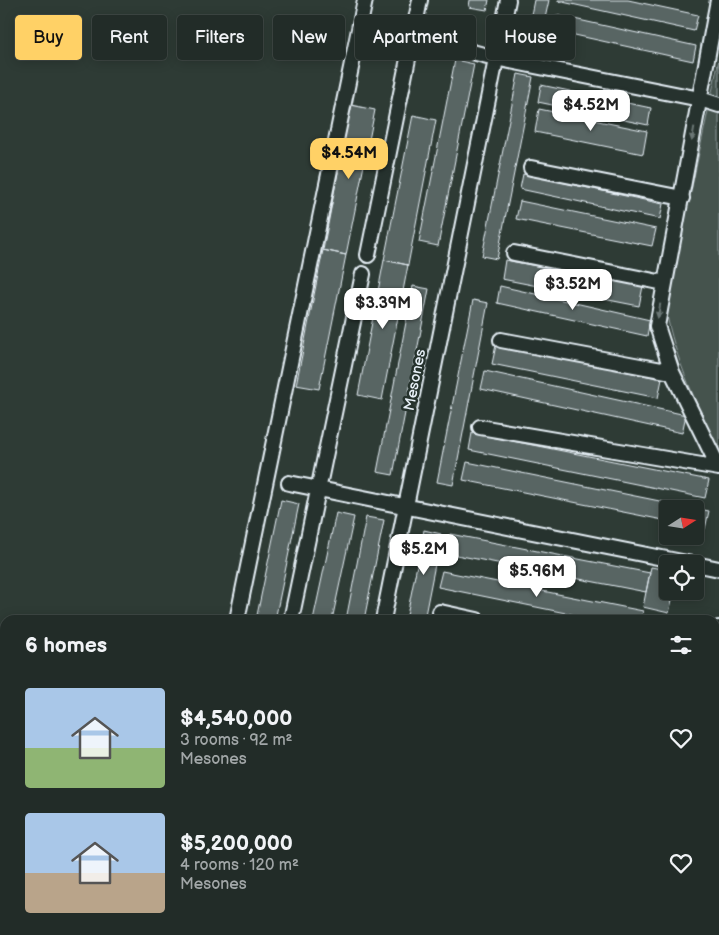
<!DOCTYPE html>
<html lang="en">
<head>
<meta charset="utf-8">
<style>
  body { margin:0; font-family:"Balsamiq Sans",sans-serif; background:#2a3430; color:#f1f3f6; height:100vh; display:flex; flex-direction:column; font-size:19px; white-space:nowrap }
  * { box-sizing:border-box; margin:0 }
  p { font-size:16px; color:#a2a7a8 }
  .icon { flex:none; width:28px; height:28px; fill:none; stroke:currentColor; stroke-width:2; stroke-linecap:round; stroke-linejoin:round }
  .map { position:relative; flex:1; overflow:hidden }
  .drawer { position:absolute; left:0px; top:615px; width:720px; height:320px; display:flex; flex-direction:column; background:#222c28; border-radius:15px 15px 0 0; box-shadow:0 2px 12px #0003,0 0 0 1px #3f4845 }
  .drawer>* { flex:none }
  .hud { position:absolute; left:15px; top:15px; width:690px; height:45px; display:flex; gap:10px }
  .needle { width:32px; rotate:78deg }
  .buttons { position:absolute; left:659px; top:500px; display:grid; gap:10px }
  .buttons a { display:grid; place-items:center; width:45px; height:45px; border-radius:5px; background:#222c28; box-shadow:0 2px 12px #0003,0 0 0 1px #3f4845; font-size:25px }
  .price { position:absolute; translate:-50% -42px; padding:0 11px; border-radius:10px; background:#fff; color:#222; font-size:16px; line-height:32px; filter:drop-shadow(0 1px 2px #0008) }
  .price::after { content:''; position:absolute; left:50%; top:30px; width:15px; height:11px; margin-left:-8px; background:inherit; clip-path:polygon(0 0,100% 0,50% 100%) }
  .price.active { background:#ffd166; color:#111 }
  ul { padding:0; list-style:none }
  li { display:flex; align-items:center; gap:15px; height:125px; padding:0 25px }
  li span { display:grid; place-items:center; flex:none; width:140px; height:100px; border-radius:5px; color:#555 }
  li>.icon { margin-inline-start:auto }
  span .icon { width:60px; height:60px; fill:#fffc; stroke-width:1 }
  li b { font-size:21px }
  h2 { display:flex; justify-content:space-between; align-items:center; height:60px; padding:0 25px; font-size:21px }
  .tag { padding:0 18px; border-radius:5px; background:#222c28; box-shadow:0 2px 12px #0003,0 0 0 1px #3f4845; font-size:18px; line-height:45px }
  .tag.active { background:#ffd166; color:#111 }
  .map>svg:first-child { display:block }
  .green { fill:#45524e; stroke:#96a2a3 }
  .building { fill:#596563; stroke:#e8f1f8 }
  .lines { fill:none; stroke-linecap:round; stroke-linejoin:round }
  .street-casing { stroke:#e8f1f8; stroke-width:18 }
  .street { stroke:#26332d; stroke-width:14 }
  .oneway { fill:#6a7674 }
  .labels { text-anchor:middle; dominant-baseline:central; stroke-width:5; stroke-linejoin:round; paint-order:stroke }
  .street-label { font-size:15px; fill:#e8f1f8; stroke:#26332d }
</style>
</head>
<body>
<div class="map">
<svg width="719" height="935" viewBox="0 0 719 935">
  <rect width="100%" height="100%" fill="#2e3b35"/>
  <filter id="ink" filterUnits="userSpaceOnUse"><feTurbulence type="fractalNoise" baseFrequency=".02" numOctaves="2"/><feDisplacementMap in="SourceGraphic" scale="10" xChannelSelector="R" yChannelSelector="G"/><feConvolveMatrix kernelMatrix="1 2 1 2 8 2 1 2 1" color-interpolation-filters="sRGB"/></filter>
  <g filter="url(#ink)">
    <!-- green -->
    <path class="green" d="M719 59V456C701 411 673 357 666 309Z
      M536 930H642L641 935H536Z"/>
    <!-- building -->
    <path class="building" d="M470 0H489L487 10 469 7Z
      M534 0H549L542 32 528 30Z
      M558 0H628L698 15 694 31 558 1Z
      M556 15 696 46 693 61 552 30Z
      M455 60 474 64 438 246 419 242Z
      M518 74 533 77 497 259 482 256Z
      M541 85 651 108 648 125 538 102Z
      M351 105 375 110 346 255 323 250Z
      M539 109 647 131 643 154 535 132Z
      M413 115 436 120 408 265 384 260Z
      M523 174 663 204 660 219 520 189Z
      M520 201 656 229 652 246 516 219Z
      M323 250 346 255 319 389 296 385Z
      M384 260 408 265 382 400 358 395Z
      M505 260 643 286 639 306 502 279Z
      M413 286 429 289 393 475 377 472Z
      M500 286 650 320 647 336 497 303Z
      M473 300 488 303 453 485 437 482Z
      M496 345 662 379 658 398 492 364Z
      M485 371 686 415 682 433 481 389Z
      M472 433 709 480 705 498 469 450Z
      M467 462 709 511 705 529 695 527V509H668V521L463 480Z
      M281 500 299 504 275 620H256Z
      M336 513 354 517 332 620H313Z
      M366 517 384 520 364 620H346Z
      M424 530 441 534 424 620H406Z
      M450 534 650 573 646 592 446 553Z
      M651 567 668 570V591H674L669 613 643 607Z
      M442 571 643 611 641 620H600L438 587Z
      M719 901V935H713L715 930Z
      M346 930H361L360 935H345Z
      M368 930H435L462 935H367Z
      M484 930H516L515 935Z
      M687 930H705L704 935H686Z"/>
    <g class="lines">
      <!-- street casing -->
      <g class="street-casing">
        <path id="street" d="M718 0 657 326 672 372 719 468
          M381 39 411 44 457 48 495 58 700 99 719 105
          M531 168 682 198
          M514 253 664 283
          M368 255 420 0
          M501 340 672 372
          M480 427 719 468
          M289 483 692 564
          M695 564 719 569
          M440 612 477 620
          M237 620 365 0
          M291 620 363 274
          M383 620 508 0
          M715 647 719 628
          M197 932 216 935
          M172 935 173 930
          M320 935 321 930
          M530 935 531 930
          M657 935 658 930"/>
      </g>
      <!-- street -->
      <use href="#street" class="street"/>
    </g>
    <!-- one-way arrows -->
    <defs><path id="oneway-solid" d="M-6-.8H1V-3.2L6.5 0L1 3.2V.8H-6Z" transform="scale(1.25)"/></defs>
    <g class="oneway">
      <use href="#oneway-solid" transform="translate(693 134) rotate(100)"/>
      <use href="#oneway-solid" transform="translate(659 311) rotate(100)"/>
    </g>
  </g>
  <g class="labels">
    <!-- street labels -->
    <g class="street-label">
      <text transform="translate(415 380) rotate(-79)">Mesones</text>
    </g>
  </g>
</svg>
<div class="buttons">
<a><svg class="needle" viewBox="-14 -14 28 28"><path d="M0-13l5 13h-10z" fill="#e53935"/><path d="M0 13l5-13h-10z" fill="#a2a7a8"/></svg></a>
<a><svg class="icon" aria-label="locate" viewBox="0 0 24 24"><circle cx="12" cy="12" r="6"/><path d="M12 2v4M12 18v4M2 12h4M18 12h4"/></svg></a>
</div>
<b class="price" style="left:591px;top:132px">$4.52M</b>
<b class="price active" style="left:349px;top:180px">$4.54M</b>
<b class="price" style="left:573px;top:311px">$3.52M</b>
<b class="price" style="left:383px;top:330px">$3.39M</b>
<b class="price" style="left:424px;top:576px">$5.2M</b>
<b class="price" style="left:537px;top:598px">$5.96M</b>
<div class="hud">
<a class="tag active">Buy</a>
<a class="tag">Rent</a>
<a class="tag">Filters</a>
<a class="tag">New</a>
<a class="tag">Apartment</a>
<a class="tag">House</a>
</div>
<section class="drawer">
<h2>6 homes<svg class="icon" aria-label="filters" viewBox="0 0 24 24"><path d="M4 7h16M4 17h16"/><circle cx="9" cy="7" r="2"/><circle cx="15" cy="17" r="2"/></svg></h2>
<ul>
<li><span style="background:linear-gradient(#a9c7e8 60%,#8fb573 0)"><svg class="icon" aria-label="home" viewBox="0 0 24 24"><path d="M3 11l9-7 9 7M6 9v11h12V9"/></svg></span><div><b>$4,540,000</b><p>3 rooms · 92 m²</p><p>Mesones</p></div><svg class="icon" aria-label="heart" viewBox="0 0 24 24"><path d="M12 20l-8-8c-3-5 5-10 8-4 3-6 11-1 8 4z"/></svg></li>
<li><span style="background:linear-gradient(#a9c7e8 60%,#b9a48a 0)"><svg class="icon" aria-label="home" viewBox="0 0 24 24"><path d="M3 11l9-7 9 7M6 9v11h12V9"/></svg></span><div><b>$5,200,000</b><p>4 rooms · 120 m²</p><p>Mesones</p></div><svg class="icon" aria-label="heart" viewBox="0 0 24 24"><path d="M12 20l-8-8c-3-5 5-10 8-4 3-6 11-1 8 4z"/></svg></li>
</ul>
</section>
</div>
</body>
</html>
